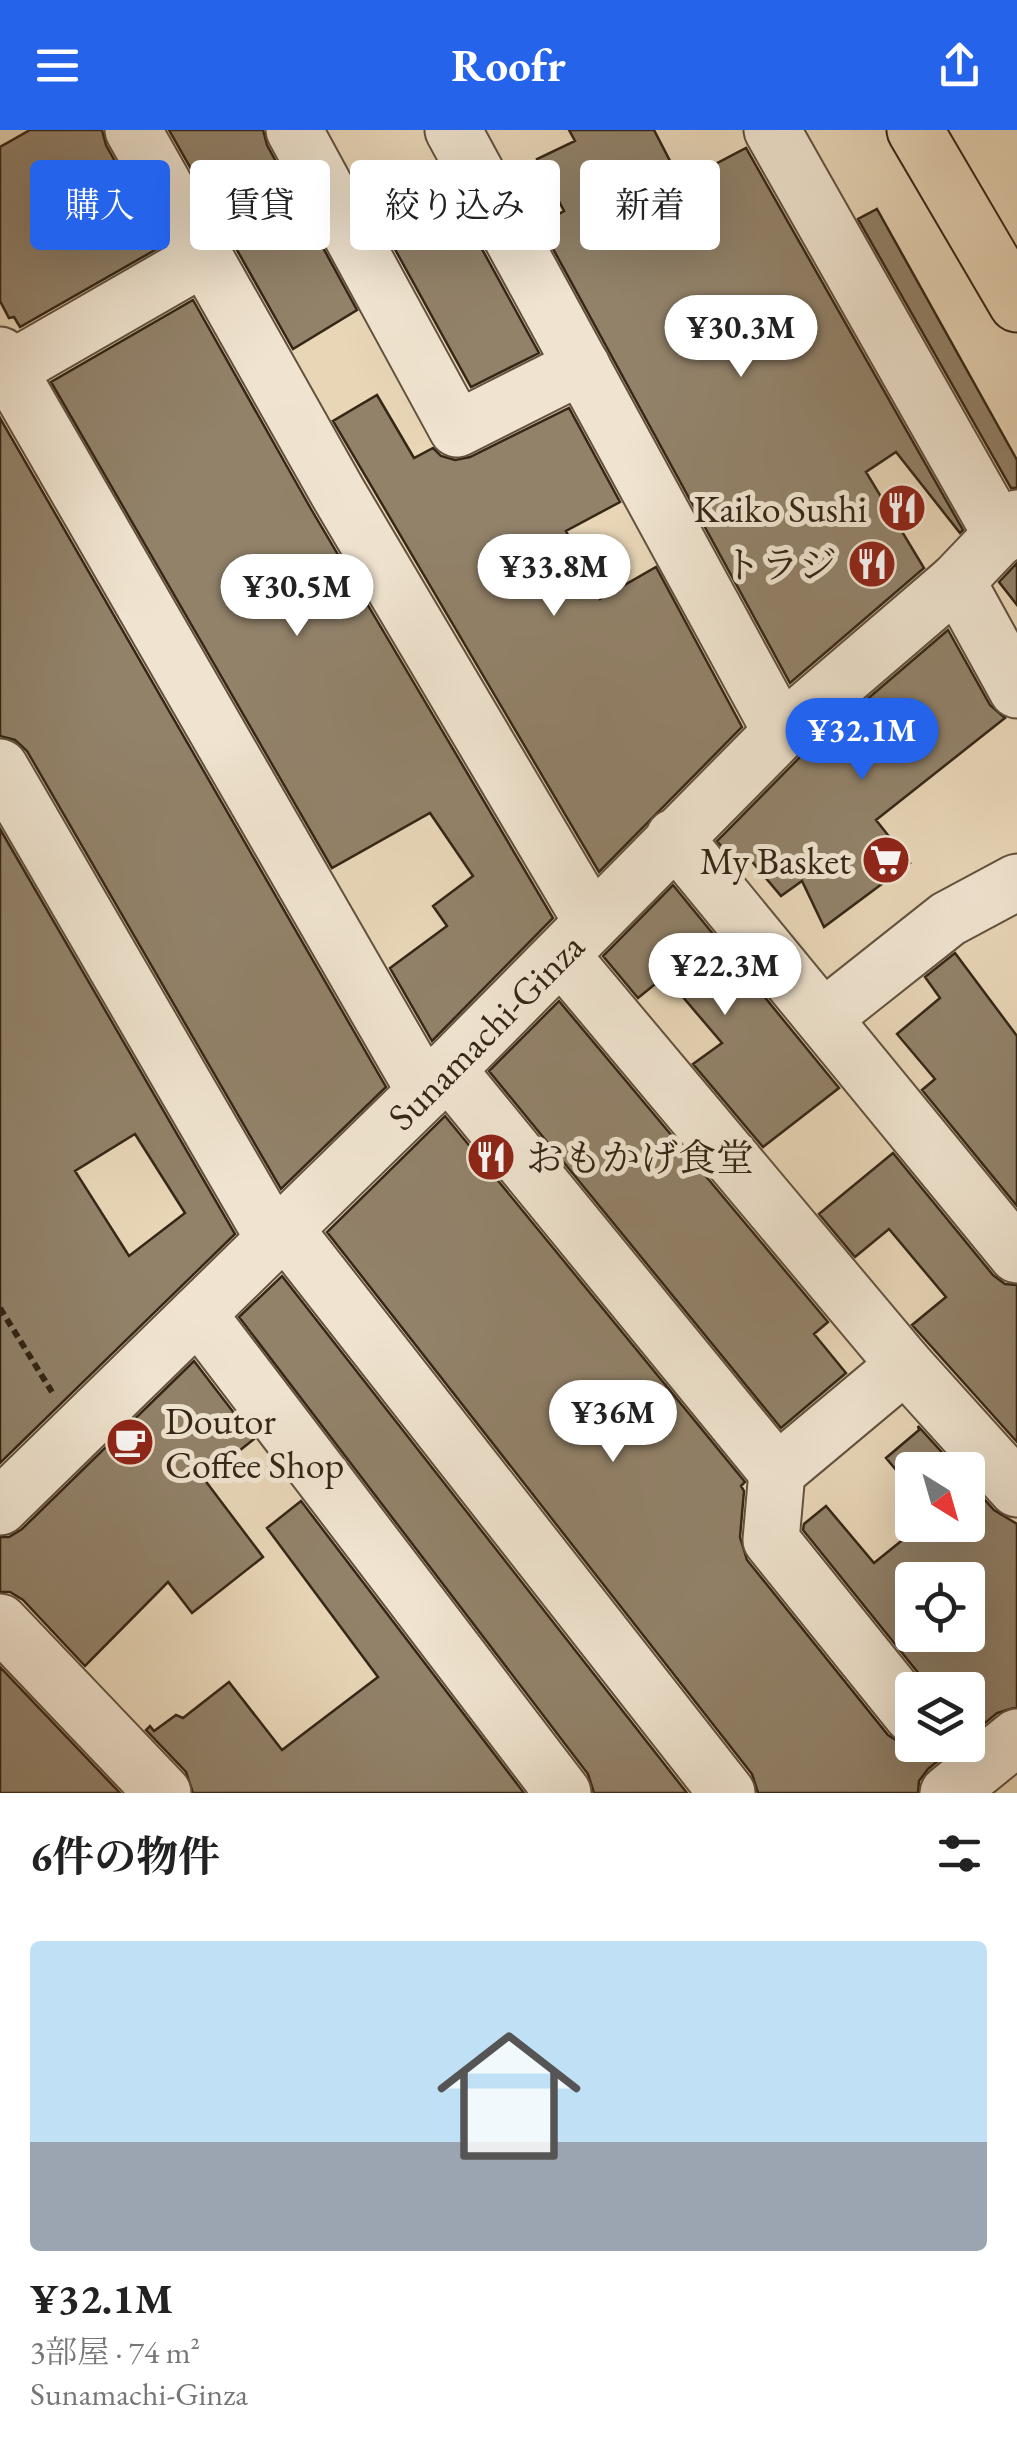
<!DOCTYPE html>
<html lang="ja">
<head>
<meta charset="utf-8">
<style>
  body { margin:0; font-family:"EB Garamond","Noto Serif JP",serif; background:#f6f6f6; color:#222; height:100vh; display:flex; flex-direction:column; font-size:38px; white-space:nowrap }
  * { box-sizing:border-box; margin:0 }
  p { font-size:32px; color:#767676 }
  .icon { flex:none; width:55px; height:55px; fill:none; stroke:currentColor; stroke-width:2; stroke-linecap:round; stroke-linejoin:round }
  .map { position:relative; height:1663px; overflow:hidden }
  .sheet { display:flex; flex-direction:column; background:#fff; flex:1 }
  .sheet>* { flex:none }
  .banner { position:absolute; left:30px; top:30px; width:958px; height:90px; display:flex; gap:20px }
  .needle { width:65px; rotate:143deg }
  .buttons { position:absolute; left:895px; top:1322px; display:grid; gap:20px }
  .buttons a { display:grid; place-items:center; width:90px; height:90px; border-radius:10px; background:#fff; box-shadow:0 10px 40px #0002; font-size:50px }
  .price { position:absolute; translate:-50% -85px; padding:0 22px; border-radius:35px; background:#fff; color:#222; font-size:32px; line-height:65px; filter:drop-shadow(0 2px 5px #0008) }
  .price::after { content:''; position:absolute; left:50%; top:60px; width:30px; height:22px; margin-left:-15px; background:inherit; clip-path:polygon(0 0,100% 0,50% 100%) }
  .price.on { background:#2563eb; color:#fff }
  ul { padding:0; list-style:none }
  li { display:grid; align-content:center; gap:20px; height:530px; padding:0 30px }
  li+li { border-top:2px solid #e0e0e0 }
  li span { display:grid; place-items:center; height:310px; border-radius:10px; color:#555 }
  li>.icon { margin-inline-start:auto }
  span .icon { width:180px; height:180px; fill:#fffc; stroke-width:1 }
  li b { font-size:42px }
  h2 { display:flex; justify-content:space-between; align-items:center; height:120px; padding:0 30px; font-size:42px }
  .tag { padding:0 35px; border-radius:10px; background:#fff; box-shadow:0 10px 40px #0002; font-size:35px; line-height:90px }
  .tag.on { background:#2563eb; color:#fff }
  header { display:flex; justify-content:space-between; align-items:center; height:130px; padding:0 30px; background:#2563eb; color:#fff; font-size:45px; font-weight:700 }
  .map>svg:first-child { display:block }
  .building { fill:#92826a; stroke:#352616; stroke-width:2.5; fill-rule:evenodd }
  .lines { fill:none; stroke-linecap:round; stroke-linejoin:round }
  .minor-casing { stroke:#62523e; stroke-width:59 }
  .major-casing { stroke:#352616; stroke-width:59 }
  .path { stroke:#352616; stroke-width:6; stroke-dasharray:8 5; stroke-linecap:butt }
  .minor { stroke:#f0e4d0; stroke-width:55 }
  .major { stroke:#e8d6b7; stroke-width:55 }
  .labels { text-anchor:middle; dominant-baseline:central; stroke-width:10; stroke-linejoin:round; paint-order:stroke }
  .poi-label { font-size:38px; fill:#352616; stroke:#f0e4d0; text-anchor:end }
  .street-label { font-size:38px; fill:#352616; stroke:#f0e4d0 }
</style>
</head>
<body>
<header><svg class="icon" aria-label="menu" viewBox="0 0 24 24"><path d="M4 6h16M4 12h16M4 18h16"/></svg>Roofr<svg class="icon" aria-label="share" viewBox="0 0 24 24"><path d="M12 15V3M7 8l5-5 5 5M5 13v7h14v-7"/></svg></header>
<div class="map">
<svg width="1017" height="1663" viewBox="0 0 1017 1663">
  <rect width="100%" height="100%" fill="#e8d6b7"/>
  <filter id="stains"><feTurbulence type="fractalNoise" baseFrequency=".002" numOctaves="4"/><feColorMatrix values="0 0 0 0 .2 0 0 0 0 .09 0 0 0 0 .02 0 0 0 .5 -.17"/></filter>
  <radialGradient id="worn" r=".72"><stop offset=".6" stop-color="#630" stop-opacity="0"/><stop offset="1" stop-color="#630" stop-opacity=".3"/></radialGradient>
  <!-- building -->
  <path class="building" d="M30 0H102L106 15 162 116 20 197 14 187 9 188 0 171V17Z
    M169 0H263L267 15 357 180 293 219Z
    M569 0H654L681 52 746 18 963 400 960 403 896 322 866 342 924 438 790 553 540 95 564 81 537 29 575 11Z
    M443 48 539 223 471 257 370 74Z
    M877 79 1017 330V358H1011L858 89Z
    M193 170 311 379 553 788 432 911 390 838 447 796 433 776 473 746 430 683 332 738 51 252Z
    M377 265 414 328 433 318 441 326 455 330 470 327 569 278 620 372 566 401 600 469 656 437 742 597 599 742 333 291Z
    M0 288 386 957 281 1059 27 621 15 610 0 606Z
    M1017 433V475L999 452Z
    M948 500 990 575 1005 588 876 690 910 733 824 797 802 751 781 766 749 728 738 736 717 711 802 625Z
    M0 699 235 1104 0 1333ZM135 1004 185 1083 129 1126 75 1041Z
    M673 755 839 958 763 1017 693 934 722 913 665 846 638 868 603 826Z
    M955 823 1017 906V1076L922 960 935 949 897 904 940 868 925 847Z
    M559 871 828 1192 814 1204 846 1243 781 1298 489 941Z
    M445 986 745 1352 741 1356 744 1361 740 1407 747 1430 888 1605 902 1614 958 1615 928 1639 919 1651 918 1663H758L752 1644 327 1102Z
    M893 1023 993 1145 1005 1154 1017 1155V1312L912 1195 946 1167 889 1099 855 1127 819 1084Z
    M282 1146 687 1663H594L588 1644 239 1187Z
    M194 1231 254 1309 204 1349 263 1427 192 1483 168 1452 85 1536 23 1470 10 1462H0V1407H9L22 1399Z
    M918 1296 958 1340H912V1359L886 1328 919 1300Z
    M968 1351 994 1380 1017 1394V1577L997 1583 968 1607V1560H932L803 1400 804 1394 826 1376 874 1433 921 1395H968ZM912 1450H968V1505H912Z
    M301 1371 524 1663H193L186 1642 146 1600 150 1596 154 1601 176 1585 183 1588 229 1552 282 1620 378 1547 267 1398Z
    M0 1537 120 1663H0Z"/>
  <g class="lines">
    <!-- minor casing -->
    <g class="minor-casing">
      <g id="minor">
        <path d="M133 0 338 363 592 792"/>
        <path d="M294 0 457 299 582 236"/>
        <path d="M453 0 781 602"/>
        <path d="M772 0 1002 406"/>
        <path d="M0 225 425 962"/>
        <path d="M0 245 205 127"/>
        <path d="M957 451 1017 560"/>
        <path d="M0 637 274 1109"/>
        <path d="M674 707 1017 1125"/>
        <path d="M561 825 905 1235 1017 1359"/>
        <path d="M823 888 948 789 1017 752"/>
        <path d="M447 939 777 1342"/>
        <path d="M284 1098 727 1663"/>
        <path d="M198 1184 563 1663"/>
        <path d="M905 1235 777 1342 771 1410 912 1585"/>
        <path id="s1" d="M0 1377 425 962 781 602 957 451 1017 388"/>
        <path d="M0 1492 163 1663"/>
        <path d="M948 1663 1017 1607"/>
      </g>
    </g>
    <!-- major casing -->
    <g class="major-casing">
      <path id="major" d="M915 0 1017 174"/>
    </g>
    <!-- path -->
    <path class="path" d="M0 1178 52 1262"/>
    <!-- minor -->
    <use href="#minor" class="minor"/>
    <!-- major -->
    <use href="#major" class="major"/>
  </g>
  <!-- icons -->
  <defs>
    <g id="restaurant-disc" transform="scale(2.5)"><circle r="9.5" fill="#8f2418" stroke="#f0e4d0"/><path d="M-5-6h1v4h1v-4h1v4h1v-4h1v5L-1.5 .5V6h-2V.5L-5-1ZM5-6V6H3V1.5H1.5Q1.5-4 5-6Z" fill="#fff"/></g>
    <g id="supermarket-disc" transform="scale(2.5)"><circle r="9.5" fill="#8f2418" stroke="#f0e4d0"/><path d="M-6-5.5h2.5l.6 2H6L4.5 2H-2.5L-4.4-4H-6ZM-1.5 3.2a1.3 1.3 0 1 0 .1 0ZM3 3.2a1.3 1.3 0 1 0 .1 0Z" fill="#fff"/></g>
    <g id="cafe-disc" transform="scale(2.5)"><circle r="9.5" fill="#8f2418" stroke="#f0e4d0"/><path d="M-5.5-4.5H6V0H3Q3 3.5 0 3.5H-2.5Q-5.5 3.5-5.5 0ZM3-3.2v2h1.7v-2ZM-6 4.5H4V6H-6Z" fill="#fff"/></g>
  </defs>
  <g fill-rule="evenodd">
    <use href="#restaurant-disc" x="902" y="378"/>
    <use href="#restaurant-disc" x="872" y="434"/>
    <use href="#supermarket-disc" x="886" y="730"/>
    <use href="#restaurant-disc" x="491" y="1027"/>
    <use href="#cafe-disc" x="130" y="1312"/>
  </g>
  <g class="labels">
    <!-- poi labels -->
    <g class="poi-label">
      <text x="867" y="378">Kaiko Sushi</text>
      <text x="837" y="434">トラジ</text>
      <text x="851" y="730">My Basket</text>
      <text x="526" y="1027" text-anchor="start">おもかげ食堂</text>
      <text x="165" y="1290" text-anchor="start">Doutor<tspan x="165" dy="44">Coffee Shop</tspan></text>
    </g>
    <!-- street labels -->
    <g class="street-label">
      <text stroke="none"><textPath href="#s1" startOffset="680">Sunamachi-Ginza</textPath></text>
    </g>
  </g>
  <rect width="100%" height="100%" filter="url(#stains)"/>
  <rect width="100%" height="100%" fill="url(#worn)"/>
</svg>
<div class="buttons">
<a><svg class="needle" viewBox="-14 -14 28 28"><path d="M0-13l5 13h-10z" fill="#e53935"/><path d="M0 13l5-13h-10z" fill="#767676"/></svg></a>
<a><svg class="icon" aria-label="locate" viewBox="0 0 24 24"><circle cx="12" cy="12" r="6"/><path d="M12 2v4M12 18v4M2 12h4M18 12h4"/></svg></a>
<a><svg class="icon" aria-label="layers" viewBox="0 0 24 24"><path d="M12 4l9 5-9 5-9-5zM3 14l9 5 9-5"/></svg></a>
</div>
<b class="price" style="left:741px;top:250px">¥30.3M</b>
<b class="price" style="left:554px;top:489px">¥33.8M</b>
<b class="price" style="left:297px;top:509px">¥30.5M</b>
<b class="price on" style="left:862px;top:653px">¥32.1M</b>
<b class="price" style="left:725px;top:888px">¥22.3M</b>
<b class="price" style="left:613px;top:1335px">¥36M</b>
<div class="banner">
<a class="tag on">購入</a>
<a class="tag">賃貸</a>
<a class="tag">絞り込み</a>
<a class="tag">新着</a>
</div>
</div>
<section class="sheet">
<h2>6件の物件<svg class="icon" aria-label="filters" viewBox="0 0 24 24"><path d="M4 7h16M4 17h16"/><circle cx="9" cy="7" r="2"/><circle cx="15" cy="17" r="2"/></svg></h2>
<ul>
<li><span style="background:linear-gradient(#bfe0f5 65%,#9aa5b1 0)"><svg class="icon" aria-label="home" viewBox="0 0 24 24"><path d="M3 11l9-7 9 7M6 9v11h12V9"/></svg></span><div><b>¥32.1M</b><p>3部屋 · 74 m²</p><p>Sunamachi-Ginza</p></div></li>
</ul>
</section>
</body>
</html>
